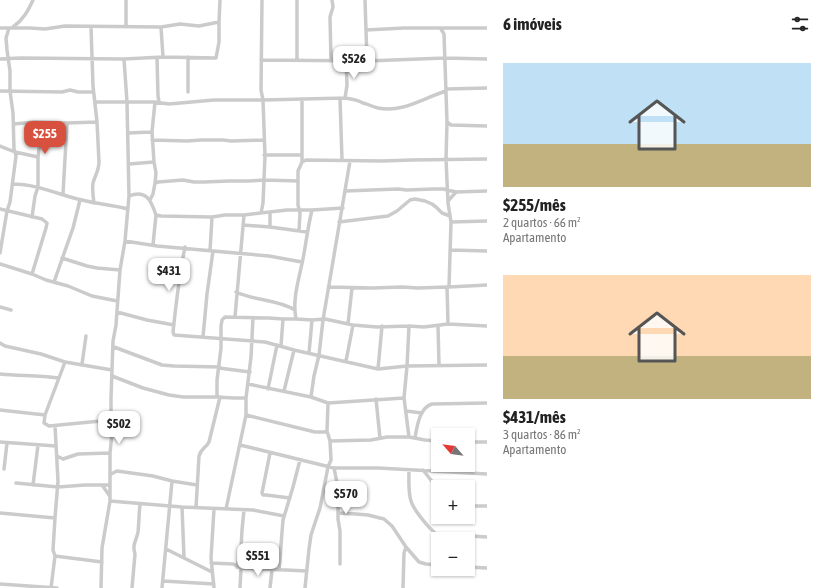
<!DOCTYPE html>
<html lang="pt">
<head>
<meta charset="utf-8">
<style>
  body { margin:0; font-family:"Asap Condensed",sans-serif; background:#f2f2f2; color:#222; height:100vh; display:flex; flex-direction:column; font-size:15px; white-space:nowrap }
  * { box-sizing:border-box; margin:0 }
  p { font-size:13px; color:#767676 }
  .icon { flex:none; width:22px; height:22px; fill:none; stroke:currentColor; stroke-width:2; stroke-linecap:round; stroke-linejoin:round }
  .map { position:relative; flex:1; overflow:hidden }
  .details { display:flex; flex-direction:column; background:#fff; width:340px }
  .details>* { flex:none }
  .needle { width:26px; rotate:298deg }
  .fabs { position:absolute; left:431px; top:428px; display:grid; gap:8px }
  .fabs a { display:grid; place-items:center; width:44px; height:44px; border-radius:0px; background:#fff; box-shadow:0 1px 3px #0004; font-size:20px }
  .price { position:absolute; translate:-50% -34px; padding:0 9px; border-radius:8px; background:#fff; color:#222; font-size:13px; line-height:26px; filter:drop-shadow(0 1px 2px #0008) }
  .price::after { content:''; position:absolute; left:50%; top:24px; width:12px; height:9px; margin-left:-6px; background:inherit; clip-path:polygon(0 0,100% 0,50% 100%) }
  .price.active { background:#d8503e; color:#fff }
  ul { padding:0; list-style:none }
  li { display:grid; align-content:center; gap:8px; height:212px; padding:0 16px }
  li span { display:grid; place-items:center; height:124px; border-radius:0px; color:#555 }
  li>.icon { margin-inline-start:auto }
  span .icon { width:72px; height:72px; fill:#fffc; stroke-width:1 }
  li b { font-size:17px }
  h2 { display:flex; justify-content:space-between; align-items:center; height:48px; padding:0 16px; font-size:17px }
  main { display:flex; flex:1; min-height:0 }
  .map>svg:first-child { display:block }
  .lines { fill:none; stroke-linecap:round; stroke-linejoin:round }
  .minor { stroke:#cbcbcb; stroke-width:3.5 }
</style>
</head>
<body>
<main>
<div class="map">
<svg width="487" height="588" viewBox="0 0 487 588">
  <rect width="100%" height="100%" fill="#fff"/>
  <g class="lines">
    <!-- minor -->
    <path class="minor" d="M126 0V27
      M297 0V60
      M365 0 367 61
      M13 27C23 20 28 11 33 0
      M91 27 93 86 97 122 99 162C99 170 95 176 93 183 92 190 93 196 94 203
      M161 27 163 57
      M0 28H30L45 29 65 26 161 27 180 24 199 26 219 22
      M441 29 444 34 447 122 446 159 448 203 451 222 449 287
      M366 30 404 28H487
      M188 57V92
      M157 58 158 96 159 102
      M0 59 20 58 124 59 163 57 216 58 219 42V22L220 0
      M261 60 367 61 445 58 487 59
      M331 61 330 17 333 7 332 0
      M446 89 487 88
      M0 91 62 92 70 90 78 92H93
      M340 98 342 160
      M345 98 347 85 346 61
      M95 102H155L169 104 214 100H263L345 98C352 99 358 100 363 103 368 104 373 107 378 108 403 113 423 98 446 91
      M155 102 152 132 154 162 156 173 155 183 158 182 183 180 194 182H204L229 181H249L264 180 298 181
      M447 122 451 125 487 126
      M14 124 35 122 67 123 97 122
      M128 133 152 132
      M152 140 187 141 201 140H223L231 141 264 140
      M0 146 15 152 38 157V187L35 196 32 217
      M264 155H302
      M38 157 40 141
      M302 162 306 160 382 161 411 160 487 159
      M129 164 154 162
      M13 184C37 184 59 195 82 200 97 204 113 205 128 209
      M345 191 398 189 407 190 433 189H443L456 192 487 191
      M63 194 67 123
      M129 196C146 189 151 200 156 215
      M150 200 153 194 155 183
      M448 201 456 192
      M0 209 42 219 47 223 46 228 32 274
      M261 213 263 203 265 156 263 100 261 90 262 0
      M339 222 388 216 397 211 410 200 415 199 425 201 432 204 436 207 442 213 450 216
      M451 222 487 221
      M243 225 270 227 307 232
      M270 227V212
      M299 231 300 213 298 205V171L302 162V99
      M125 241 157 246 269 256 302 262
      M153 245 156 215 161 216 212 217 225 215H244L287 210H312L343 208
      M185 247C179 276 176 304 173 332L174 335 265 342 294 350 378 369 407 366 487 365
      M450 250 487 251
      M210 251 212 217
      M0 253 7 211 10 202 16 156 14 149 13 113 10 91V71L7 50 6 38 9 28
      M62 258 87 266 97 268 120 270
      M0 264 32 274 46 280 68 286 92 296 117 301
      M54 282 73 228 80 200
      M329 287 373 288 402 287 418 288 447 287H449L487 285
      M447 287 448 324
      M236 292C255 301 277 299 295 310
      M0 307 11 310
      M117 312 147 320 174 325
      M235 317 244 215
      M296 319C292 299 299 279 303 259 306 243 308 226 312 210
      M348 324 352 288
      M438 326 439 365
      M203 337 207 294 213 251
      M0 343 5 346 41 354 65 362 112 370
      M281 346 283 319
      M114 347 162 365 174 366 220 367
      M309 353 312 320
      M346 361 353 325
      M65 362 45 415 44 423 49 426 111 420
      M82 364 86 336
      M219 368 250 372
      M378 369 382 326
      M0 374C19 376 39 375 58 378
      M112 376 143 388 169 395 183 397H217L234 398H246
      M248 384 311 397 328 403 404 398
      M268 389 277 345
      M284 391 294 350
      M217 397V380L221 348V326L222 320 225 317 269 318 283 319H296L312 320 325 319 353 325 377 327 409 326 424 327 448 324 487 326
      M311 397 314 376 319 355 323 320 350 161
      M376 399 380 438
      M0 410 45 415
      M406 411 422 413
      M246 415 315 432H324L327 431
      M409 437 404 398 407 366 409 326
      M415 438C417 427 419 408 432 404L487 403
      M330 441 371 440 387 437H409L425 440 438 441
      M0 442 56 446
      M468 442H487
      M240 445 334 468H378L487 474
      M270 453 262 493 263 495H266L290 498
      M57 456 63 459 78 454 110 453
      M334 468 338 488V519L340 531V564
      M4 469 7 443
      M409 470C409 480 408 492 411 501 413 509 428 527 434 532 436 534 436 534 439 534L487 537
      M423 470 438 489
      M111 474 117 471 153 476 172 481 197 485
      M16 483 58 487 85 485H110
      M33 485 38 445
      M102 485 109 495
      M110 501 182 507 253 510 284 516
      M468 506H487
      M182 507 184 557
      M196 508 199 456C201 448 206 448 209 442L220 397
      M226 509 246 415V398L251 357 253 318
      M0 513 55 518
      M338 513 356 514 368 515 384 519 392 526 406 547 419 562 426 564 438 565
      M166 549 212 572
      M55 556 102 562
      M211 563 233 564 241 568 307 571
      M237 567 241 548 242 530 244 510
      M468 567 487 568
      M279 570 283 520 293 487 300 460
      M163 581 214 584
      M0 584 57 588
      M51 588 55 556 53 550 55 518 58 481 55 426
      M101 588 102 548 110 501V453L113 424 111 420V398L113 341 116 325 120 270 125 241 129 196 127 102 124 59
      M132 588 135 554C132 544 136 542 138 532 139 523 139 513 140 504
      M162 588 172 481
      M214 588 211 558 214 509
      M240 588 241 568
      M270 588 272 570
      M305 588 309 549 311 535 320 508 328 467 331 460 330 441 327 431 328 403
      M403 588 404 553 406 547"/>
  </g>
</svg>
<div class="fabs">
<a><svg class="needle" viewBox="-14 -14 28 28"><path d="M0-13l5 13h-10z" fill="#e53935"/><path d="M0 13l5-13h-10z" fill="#767676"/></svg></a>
<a>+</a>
<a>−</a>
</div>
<b class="price" style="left:354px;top:80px">$526</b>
<b class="price active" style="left:45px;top:155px">$255</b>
<b class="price" style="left:169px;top:292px">$431</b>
<b class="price" style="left:119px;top:445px">$502</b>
<b class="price" style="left:346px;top:515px">$570</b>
<b class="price" style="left:258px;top:577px">$551</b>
</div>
<section class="details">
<h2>6 imóveis<svg class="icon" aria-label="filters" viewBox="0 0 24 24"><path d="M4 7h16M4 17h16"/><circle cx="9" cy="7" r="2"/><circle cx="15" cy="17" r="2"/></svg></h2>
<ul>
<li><span style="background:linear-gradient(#bfe0f5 65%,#c2b280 0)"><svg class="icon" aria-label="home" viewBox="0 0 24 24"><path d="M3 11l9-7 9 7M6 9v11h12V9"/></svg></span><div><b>$255/mês</b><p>2 quartos · 66 m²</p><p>Apartamento</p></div></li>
<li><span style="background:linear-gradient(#ffd9b3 65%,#c2b280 0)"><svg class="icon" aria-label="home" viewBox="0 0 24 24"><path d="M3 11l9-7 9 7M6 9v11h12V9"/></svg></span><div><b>$431/mês</b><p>3 quartos · 86 m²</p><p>Apartamento</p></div></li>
</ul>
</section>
</main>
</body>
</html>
